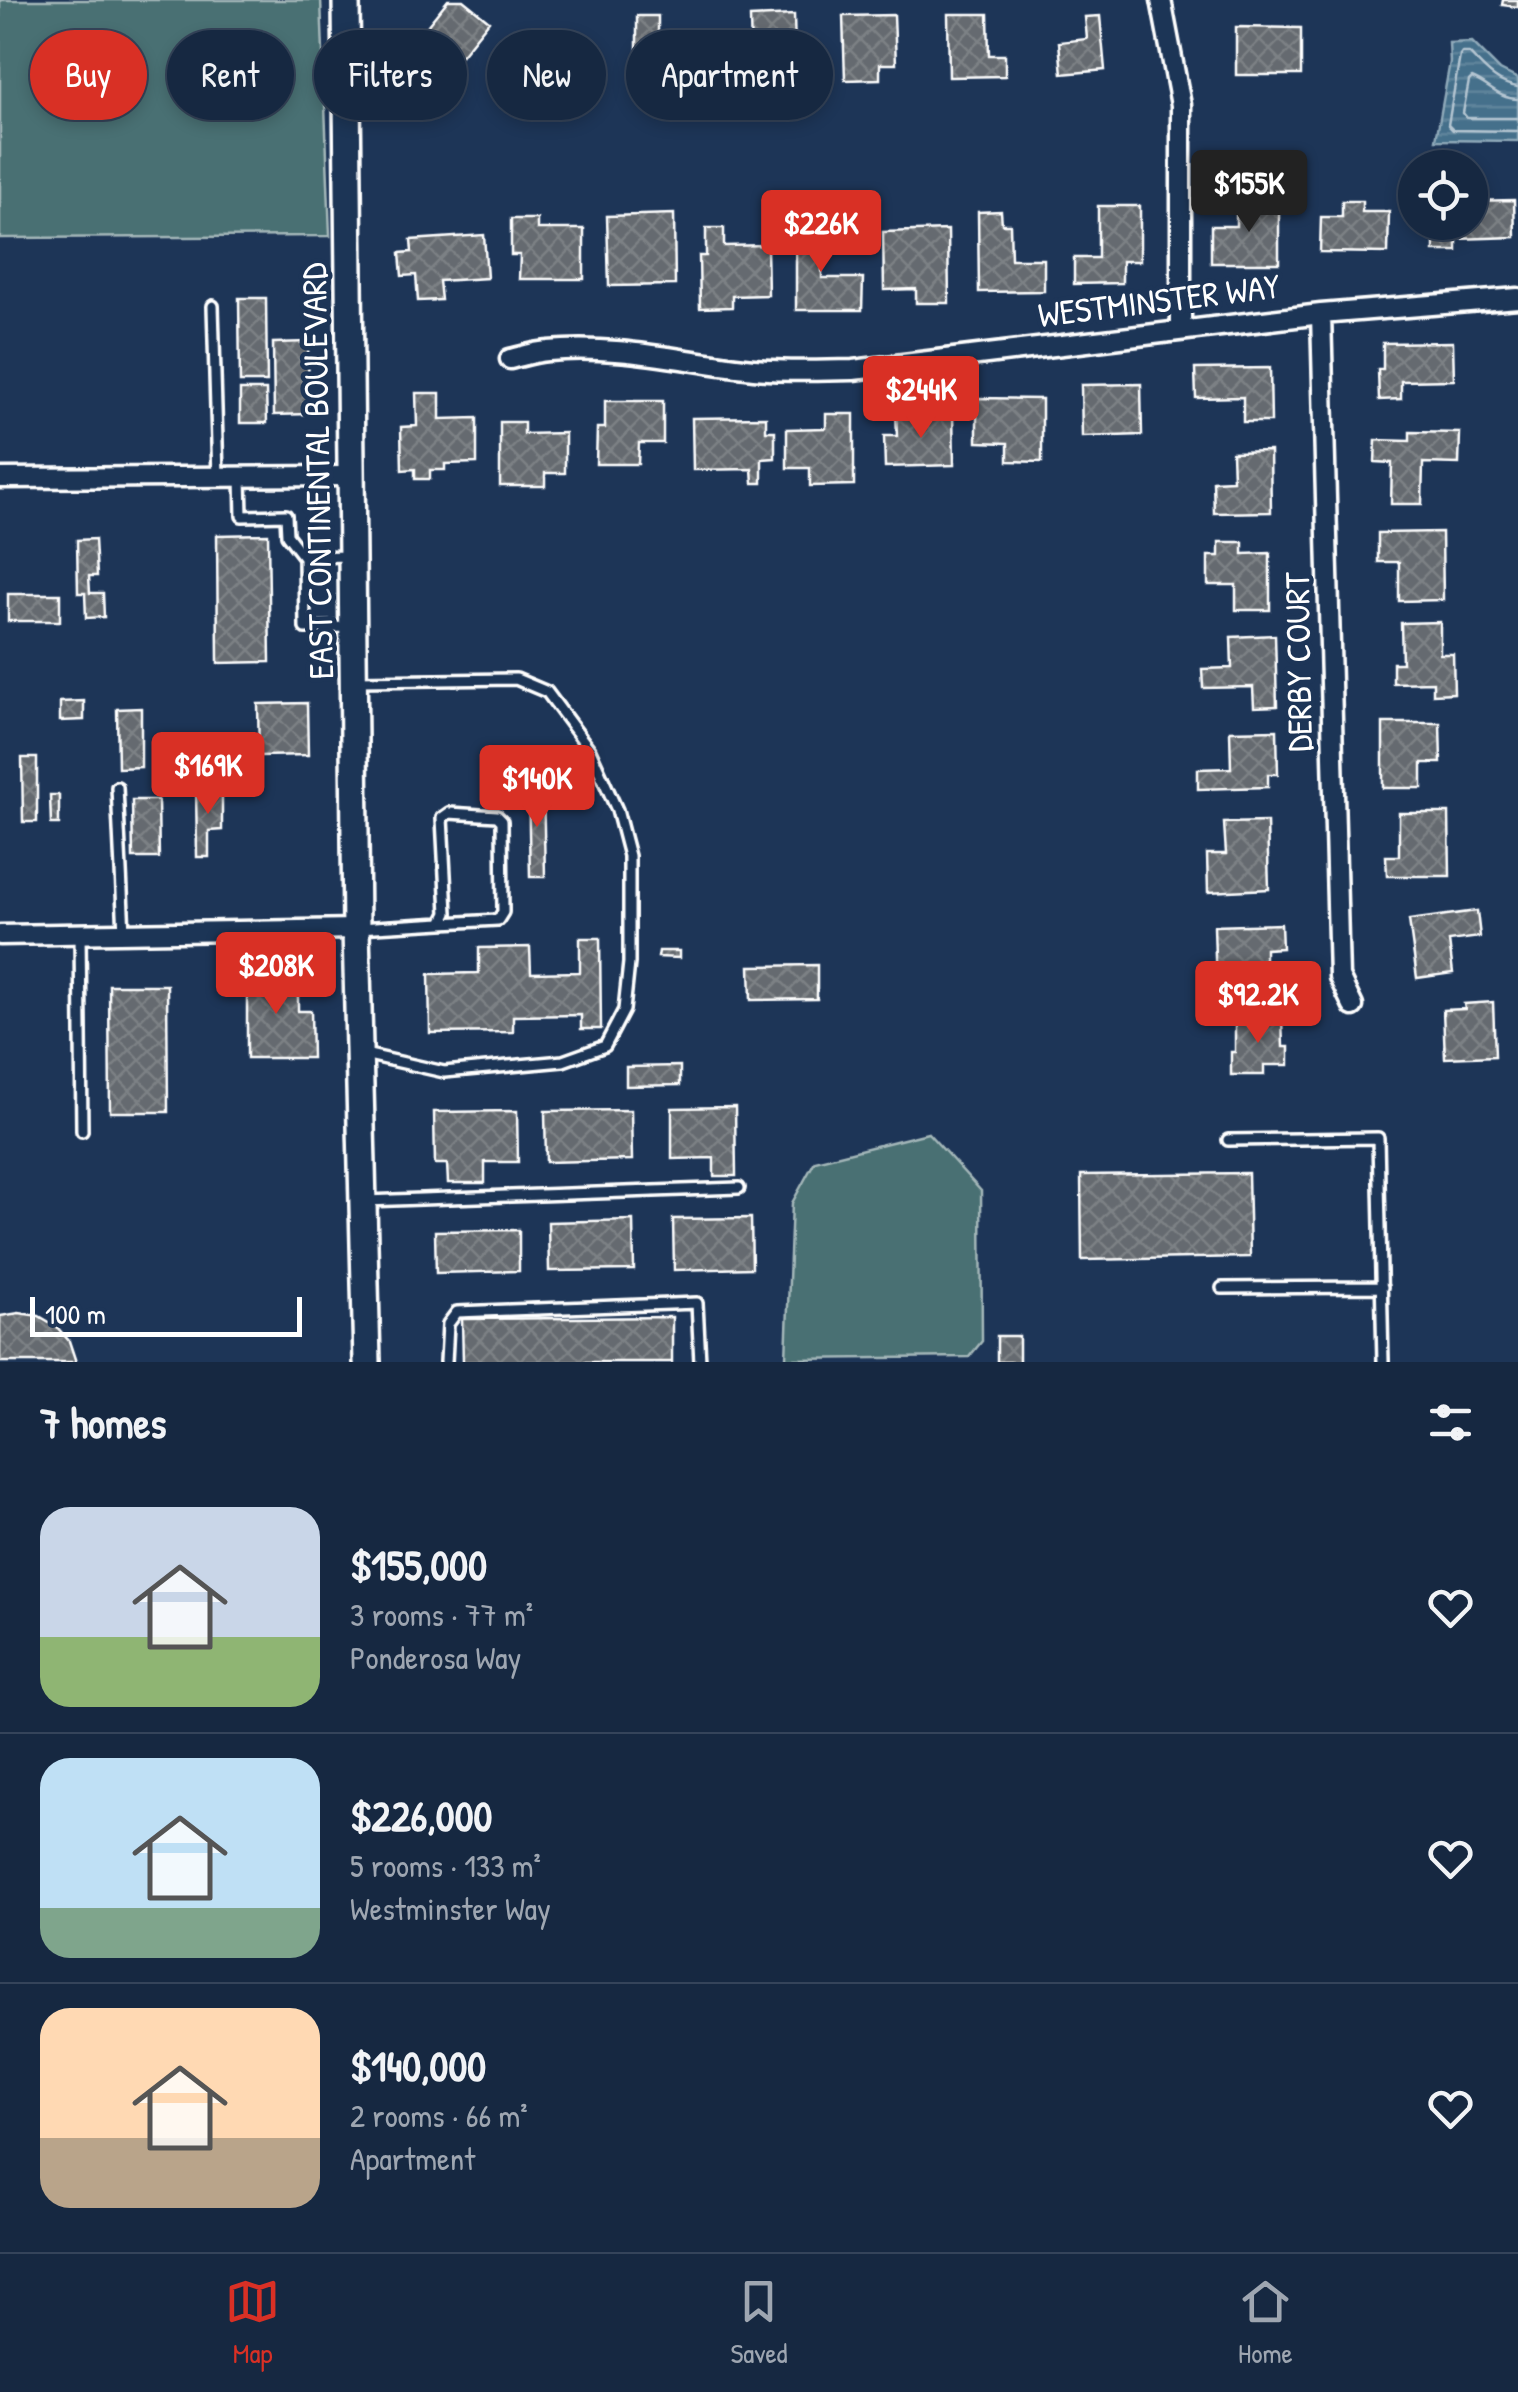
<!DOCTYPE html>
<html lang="en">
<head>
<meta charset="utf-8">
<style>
  body { margin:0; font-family:"Patrick Hand",sans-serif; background:#23344c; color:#f1f3f6; height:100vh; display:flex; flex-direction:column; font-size:38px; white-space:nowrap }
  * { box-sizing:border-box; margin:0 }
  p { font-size:32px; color:#9ea6b1 }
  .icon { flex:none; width:55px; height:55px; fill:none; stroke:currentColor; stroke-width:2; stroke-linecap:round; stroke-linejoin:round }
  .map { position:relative; height:1362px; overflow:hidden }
  .panel { display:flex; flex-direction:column; background:#162841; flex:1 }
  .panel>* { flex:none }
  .top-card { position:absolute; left:30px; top:30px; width:1000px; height:90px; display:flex; gap:20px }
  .buttons { position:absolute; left:1398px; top:150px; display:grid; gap:20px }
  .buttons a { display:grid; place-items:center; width:90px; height:90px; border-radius:50%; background:#162841; box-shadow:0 5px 15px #0003,0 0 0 2px #35445a; font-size:50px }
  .scale { position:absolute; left:30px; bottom:25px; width:272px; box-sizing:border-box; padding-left:10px; border:5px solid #fff; border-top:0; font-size:28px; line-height:35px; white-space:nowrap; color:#fff; -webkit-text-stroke:8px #1d3557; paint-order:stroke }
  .price { position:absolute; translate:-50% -85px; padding:0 22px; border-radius:10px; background:#d93025; color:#fff; font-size:32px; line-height:65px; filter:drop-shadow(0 2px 5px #0008) }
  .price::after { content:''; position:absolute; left:50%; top:60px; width:30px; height:22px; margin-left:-15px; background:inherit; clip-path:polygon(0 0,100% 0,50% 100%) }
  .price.on { background:#222; color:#fff }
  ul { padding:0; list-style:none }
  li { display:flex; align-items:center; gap:30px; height:250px; padding:0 40px }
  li+li { border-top:2px solid #35445a }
  li span { display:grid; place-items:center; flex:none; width:280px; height:200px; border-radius:30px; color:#555 }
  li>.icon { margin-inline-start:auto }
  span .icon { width:120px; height:120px; fill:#fffc; stroke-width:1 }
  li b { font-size:42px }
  h2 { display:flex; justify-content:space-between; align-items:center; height:120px; padding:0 40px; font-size:42px }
  .pill { padding:0 35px; border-radius:45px; background:#162841; box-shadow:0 5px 15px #0003,0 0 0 2px #35445a; font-size:35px; line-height:90px }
  .pill.on { background:#d93025; color:#fff }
  .dock { display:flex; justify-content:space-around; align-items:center; height:140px; border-top:2px solid #35445a; background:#162841; font-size:28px; color:#9ea6b1 }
  .dock a { display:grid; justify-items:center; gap:5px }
  .dock .on { color:#d93025 }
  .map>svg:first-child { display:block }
  .green { fill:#496f73; stroke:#a4b7b9; stroke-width:2.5 }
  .water { fill:url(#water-rules); stroke:#8fa9b9; stroke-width:2.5 }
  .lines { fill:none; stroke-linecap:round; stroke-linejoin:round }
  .shore { stroke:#b4c5d1; stroke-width:2.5 }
  .building { fill:url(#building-cross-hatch); stroke:#fff; stroke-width:2.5 }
  .service-casing { stroke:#fff; stroke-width:16 }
  .minor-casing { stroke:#fff; stroke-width:25 }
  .secondary-casing { stroke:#fff; stroke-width:32 }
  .service { stroke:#1d3557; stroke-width:9 }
  .minor { stroke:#1d3557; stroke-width:18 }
  .secondary { stroke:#1d3557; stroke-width:25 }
  .labels { text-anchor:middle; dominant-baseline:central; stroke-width:9; stroke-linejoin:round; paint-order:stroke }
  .street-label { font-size:35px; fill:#fff; stroke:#1d3557 }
</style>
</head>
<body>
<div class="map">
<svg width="1518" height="1362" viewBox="0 0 1518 1362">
  <defs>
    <pattern id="water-rules" width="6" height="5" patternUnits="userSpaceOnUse" patternTransform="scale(2.5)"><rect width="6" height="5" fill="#446f8b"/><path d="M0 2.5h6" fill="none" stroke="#60859c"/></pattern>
    <pattern id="building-cross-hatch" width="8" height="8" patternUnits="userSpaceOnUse" patternTransform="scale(2.5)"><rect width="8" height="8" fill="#656b70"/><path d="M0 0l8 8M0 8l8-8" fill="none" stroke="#7c8185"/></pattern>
  </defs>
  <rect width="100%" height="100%" fill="#1d3557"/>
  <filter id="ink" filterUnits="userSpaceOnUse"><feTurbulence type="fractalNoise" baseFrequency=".01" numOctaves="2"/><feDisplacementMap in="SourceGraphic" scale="20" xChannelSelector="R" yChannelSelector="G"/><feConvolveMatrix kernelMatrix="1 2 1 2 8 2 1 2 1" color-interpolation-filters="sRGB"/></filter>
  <g filter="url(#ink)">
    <!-- green -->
    <path class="green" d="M0 0H321L330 236 0 238Z
      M928 1133 981 1191 982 1341 969 1357 786 1359 792 1203 815 1161Z"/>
    <!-- water -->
    <path class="water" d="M1472 42 1500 70 1518 79V141L1436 140 1450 62 1449 43Z"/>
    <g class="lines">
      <!-- shore -->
      <path class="shore" d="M1518 87C1496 84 1484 68 1469 53H1462L1460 56 1448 125 1453 130 1518 131
        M1518 99C1498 99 1488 84 1472 78L1469 81 1463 113 1467 118H1518"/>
    </g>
    <!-- building -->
    <path class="building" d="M448 0H463L489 21 452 67 435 53 441 46 423 31Z
      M1503 0H1518V7L1502 5Z
      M948 14H988L989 55H1005V76L949 77Z
      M794 15 795 52H785L786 80 736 82 735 57 751 56 750 17Z
      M894 15 896 64H880V79L845 80 843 16Z
      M637 16H658V41H682V73H637Z
      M1100 16 1105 70 1062 74 1059 42 1087 39 1085 17Z
      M1236 27 1301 28V75H1236Z
      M555 33H577L578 83H526L525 50H555Z
      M1236 200H1279V263H1211V226H1236Z
      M1514 200 1515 237 1457 239V251H1434V222H1470V201Z
      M1342 201H1362V212H1389L1388 253 1320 252 1321 217H1342Z
      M1098 206H1140V261H1122V283L1074 284V258H1098Z
      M1001 211 1002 224H1010L1011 259H1044V291L979 292 978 212Z
      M674 214 675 285 609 286 607 216Z
      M796 218H822V278H863L862 310H796Z
      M511 219H537V229H584V279H519L520 255H511Z
      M706 228H724V246L767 245 768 295 732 296V307L700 308 699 256H706Z
      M948 230 949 303H916V289L884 290 883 232Z
      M484 235 487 278 439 281 441 300 418 301 416 275 402 276 400 253 412 252 411 240Z
      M239 298H266L267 382H240Z
      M308 342 309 414 274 415 273 343Z
      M1453 342 1454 380 1401 381V399L1379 400 1378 369H1383V343Z
      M1270 368 1271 422H1243V397L1196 398 1195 369Z
      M1141 384 1142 435 1082 437 1081 385Z
      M240 390H266L267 423H240Z
      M416 393H440V419L477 418V463L445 464V470H430V479H415V469L402 470 401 427 417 426Z
      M977 398 1042 399V462L1008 461V443L977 442Z
      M605 401H663V443H639L638 464H596L597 428H605Z
      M953 412 954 465 885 467 884 436H897L896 413Z
      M826 414H854V485L810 486V468H787V429L826 428Z
      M766 417V431H775V458L762 459V483H753L752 469 693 470 692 418Z
      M500 422H524V434L565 433V473H545V486H500Z
      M1410 432 1460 433 1459 464 1423 463 1422 504H1391L1392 463 1375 462 1376 440 1410 441Z
      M1270 451 1271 512 1214 513 1213 481 1233 480 1232 452Z
      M1442 532 1443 600 1399 601V562H1378V533Z
      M268 534 270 662 218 663 217 535Z
      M95 539 97 576H89L90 593H103L104 617 86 618 85 593H78L77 540Z
      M1219 542H1243V554L1270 553V610H1236V585H1208V556H1219Z
      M8 594H60V621H8Z
      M1440 622V654H1453L1454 693 1433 694V682L1393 683V663H1402L1401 623Z
      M1275 635 1277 706 1254 707 1253 687 1203 688 1202 669 1232 668 1231 637Z
      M84 701V720L60 721V702Z
      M307 703 308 755 259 756 258 704Z
      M141 708V767L118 768 117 709Z
      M1383 723H1440L1441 763H1422V788H1383Z
      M1277 730 1278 774H1268V787L1198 789V769L1231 768 1230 731Z
      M22 758H37V822H23Z
      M543 782 545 877H530L528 783Z
      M196 787H222V830L209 831V857H197Z
      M50 795H59V824H51Z
      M132 800H158L159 858H133Z
      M1399 813H1449L1450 876H1387L1386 856H1399Z
      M1267 822 1269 889 1208 892 1207 854H1226L1224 823Z
      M1477 911 1480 937 1449 941 1453 973 1417 978 1409 920Z
      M1281 924 1282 948 1265 949V987L1216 989 1214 926Z
      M580 938H600L601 1029H581V1015L513 1016V1032L430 1033 429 974 479 973V948L530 947 531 973 580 972Z
      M659 951H679V958L658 957Z
      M817 965V999L751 1000 750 966Z
      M247 970H298V1011H311L312 1058H247Z
      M109 985H167L168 1112H110Z
      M1493 1002 1495 1056 1445 1058 1443 1010 1465 1009 1464 1004Z
      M1282 1018 1283 1047H1289V1065H1264V1075H1231V1052H1235V1019Z
      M680 1066V1085L626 1086V1067Z
      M735 1107 736 1176H714V1158L672 1159V1108Z
      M631 1110 632 1160 546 1162 545 1111Z
      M517 1111 518 1162H485V1183H448L447 1164H435L434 1112Z
      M1248 1173 1250 1257 1082 1260 1081 1175Z
      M751 1218 752 1268 674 1270 673 1219Z
      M633 1220 634 1270 549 1271 548 1222Z
      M519 1230V1271L436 1273 435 1231Z
      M19 1313 39 1316 56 1326 69 1341 76 1362H0V1316Z
      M672 1317V1362H463L462 1319Z
      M997 1336H1019V1362H997Z"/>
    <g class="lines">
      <!-- service casing -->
      <g class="service-casing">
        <path id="service" d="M213 306 218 477
          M241 477 242 516 286 515 287 535 304 557
          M350 556 304 557 305 628 352 627
          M357 681 516 679 547 692 590 750 617 810 629 856V963L624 1010 605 1046 563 1061 444 1072 364 1054
          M117 787 124 933
          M358 928 442 923 447 913 442 818 449 813 497 816 502 821 503 912 498 920 442 923
          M80 933 82 1131
          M1228 1140 1378 1138 1383 1362
          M365 1201 739 1188
          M1222 1288 1382 1287
          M446 1362 448 1324 457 1312 697 1303 700 1362"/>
      </g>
      <!-- minor casing -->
      <g class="minor-casing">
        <path id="minor" d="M1161 0 1181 105V330
          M1321 314 1339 977 1353 1006
          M510 359C523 356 535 352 548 351 616 344 686 362 754 369 787 372 820 371 853 370L1321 314 1518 298
          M0 478 352 476
          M0 935 356 929"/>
      </g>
      <!-- secondary casing -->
      <g class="secondary-casing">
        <path id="secondary" d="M346 0 356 929 367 1362"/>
      </g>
      <!-- service -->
      <use href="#service" class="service"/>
      <!-- minor -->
      <use href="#minor" class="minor"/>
      <!-- secondary -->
      <use href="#secondary" class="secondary"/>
    </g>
  </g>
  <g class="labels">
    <!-- street labels -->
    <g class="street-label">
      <text transform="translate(1159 300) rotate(-7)">WESTMINSTER WAY</text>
      <text transform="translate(317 471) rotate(-91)">EAST CONTINENTAL BOULEVARD</text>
      <text transform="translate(1298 662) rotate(-91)">DERBY COURT</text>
    </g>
  </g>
</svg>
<div class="buttons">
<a><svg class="icon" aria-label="locate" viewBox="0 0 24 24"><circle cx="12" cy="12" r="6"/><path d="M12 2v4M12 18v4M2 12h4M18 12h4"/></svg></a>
</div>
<div class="scale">100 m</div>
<b class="price on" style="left:1249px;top:235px">$155K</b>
<b class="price" style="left:821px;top:275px">$226K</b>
<b class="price" style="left:921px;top:441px">$244K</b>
<b class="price" style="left:208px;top:817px">$169K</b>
<b class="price" style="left:537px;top:830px">$140K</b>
<b class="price" style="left:276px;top:1017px">$208K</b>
<b class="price" style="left:1258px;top:1046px">$92.2K</b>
<div class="top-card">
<a class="pill on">Buy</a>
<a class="pill">Rent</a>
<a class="pill">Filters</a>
<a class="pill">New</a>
<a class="pill">Apartment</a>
</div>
</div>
<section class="panel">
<h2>7 homes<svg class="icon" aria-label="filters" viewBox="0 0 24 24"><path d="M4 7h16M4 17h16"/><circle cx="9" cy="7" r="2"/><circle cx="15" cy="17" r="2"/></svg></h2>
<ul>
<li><span style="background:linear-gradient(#c9d6e8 65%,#8fb573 0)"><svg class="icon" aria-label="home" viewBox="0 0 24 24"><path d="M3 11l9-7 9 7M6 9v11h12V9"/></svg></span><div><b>$155,000</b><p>3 rooms · 77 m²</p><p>Ponderosa Way</p></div><svg class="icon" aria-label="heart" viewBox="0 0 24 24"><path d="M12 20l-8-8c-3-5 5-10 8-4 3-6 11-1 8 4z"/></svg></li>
<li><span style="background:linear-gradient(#bfe0f5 75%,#7fa58c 0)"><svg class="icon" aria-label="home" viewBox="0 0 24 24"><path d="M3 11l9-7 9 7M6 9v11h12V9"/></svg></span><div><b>$226,000</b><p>5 rooms · 133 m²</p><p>Westminster Way</p></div><svg class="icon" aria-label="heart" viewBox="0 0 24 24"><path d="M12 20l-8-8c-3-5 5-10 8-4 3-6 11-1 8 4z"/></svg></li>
<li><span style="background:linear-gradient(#ffd9b3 65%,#b9a48a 0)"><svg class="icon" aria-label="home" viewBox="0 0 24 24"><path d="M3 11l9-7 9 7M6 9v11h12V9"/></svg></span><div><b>$140,000</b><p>2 rooms · 66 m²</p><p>Apartment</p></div><svg class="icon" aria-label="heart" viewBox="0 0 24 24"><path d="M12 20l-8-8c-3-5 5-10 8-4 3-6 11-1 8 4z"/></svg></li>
</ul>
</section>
<nav class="dock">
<a class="on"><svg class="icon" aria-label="map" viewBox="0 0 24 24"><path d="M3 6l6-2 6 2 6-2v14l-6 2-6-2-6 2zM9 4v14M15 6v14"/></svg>Map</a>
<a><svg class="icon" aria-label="saved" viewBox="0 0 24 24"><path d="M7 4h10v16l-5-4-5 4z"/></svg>Saved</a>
<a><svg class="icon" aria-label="home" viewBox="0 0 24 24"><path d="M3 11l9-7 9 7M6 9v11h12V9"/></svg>Home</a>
</nav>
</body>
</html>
